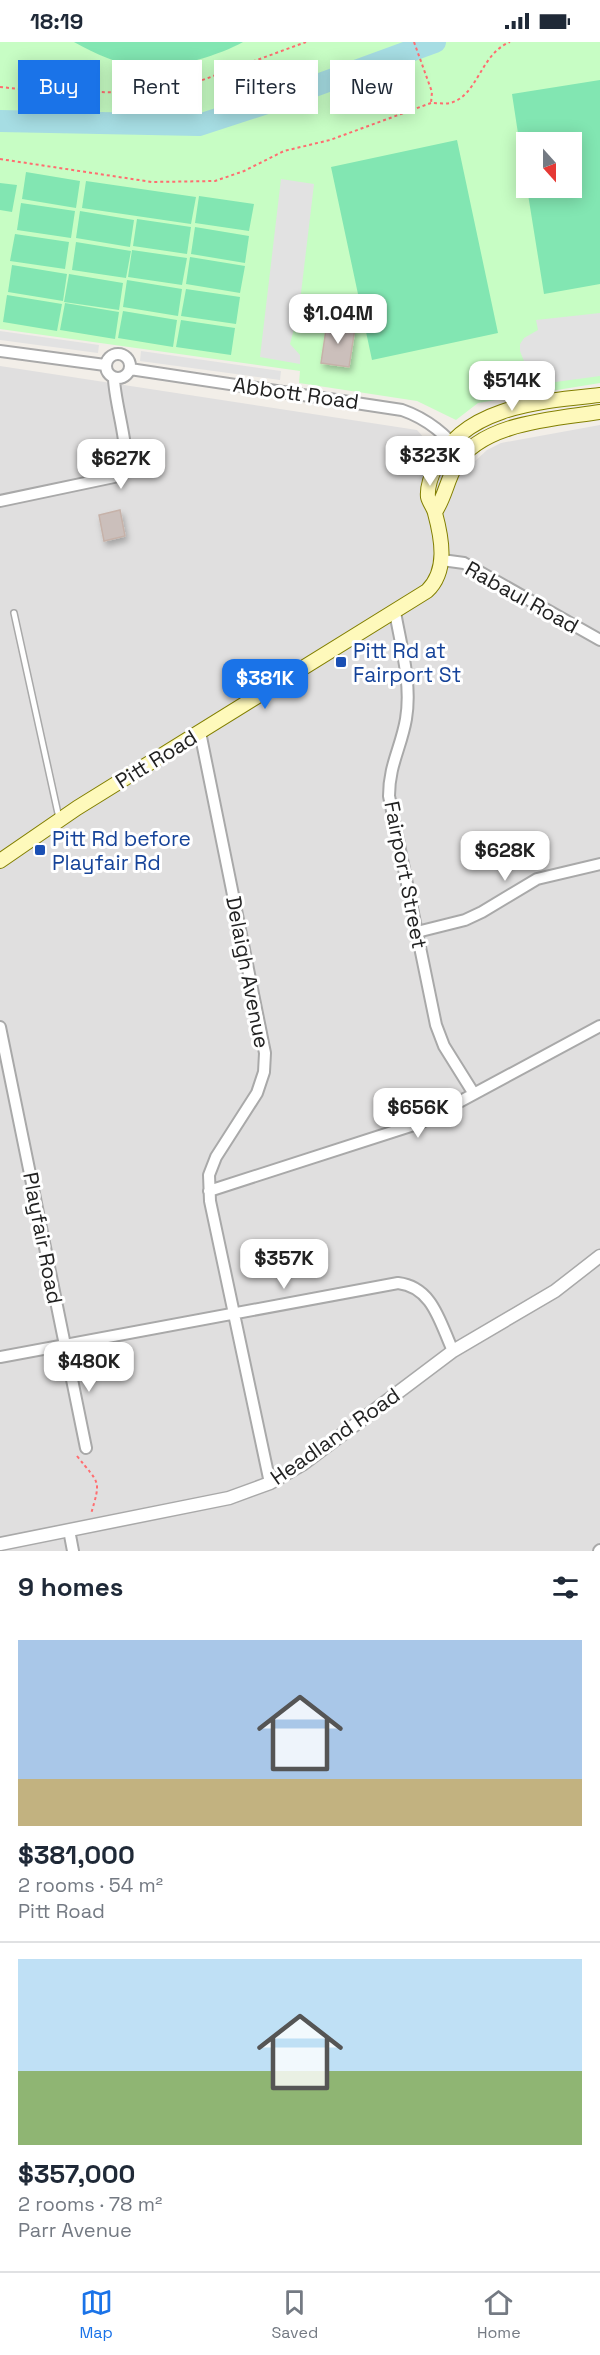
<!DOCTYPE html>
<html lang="en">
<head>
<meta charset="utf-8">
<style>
  body { margin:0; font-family:"Space Grotesk",sans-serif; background:#f2f2f3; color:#1f2937; height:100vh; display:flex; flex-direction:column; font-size:22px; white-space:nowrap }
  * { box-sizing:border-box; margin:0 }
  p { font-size:20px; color:#747a83 }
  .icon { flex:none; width:33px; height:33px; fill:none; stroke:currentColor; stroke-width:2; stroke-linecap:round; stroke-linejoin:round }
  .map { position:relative; height:1509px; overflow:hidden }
  .sheet { display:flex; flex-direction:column; background:#fff; flex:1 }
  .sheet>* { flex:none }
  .guide { position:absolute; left:18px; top:18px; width:564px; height:54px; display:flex; gap:12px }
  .needle { width:39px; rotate:159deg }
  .buttons { position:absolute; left:516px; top:90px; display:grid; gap:12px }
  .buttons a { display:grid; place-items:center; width:66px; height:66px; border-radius:0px; background:#fff; box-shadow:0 3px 15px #0003; font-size:30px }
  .price { position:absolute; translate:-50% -51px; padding:0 14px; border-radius:12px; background:#fff; color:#222; font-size:20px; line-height:39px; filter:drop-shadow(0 2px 3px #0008) }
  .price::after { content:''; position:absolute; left:50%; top:36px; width:18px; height:14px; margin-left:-9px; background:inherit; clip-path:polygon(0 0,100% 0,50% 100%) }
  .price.on { background:#1a73e8; color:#fff }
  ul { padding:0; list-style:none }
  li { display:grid; align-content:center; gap:12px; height:318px; padding:0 18px }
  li+li { border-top:2px solid #e0e1e3 }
  li span { display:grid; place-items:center; height:186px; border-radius:0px; color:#555 }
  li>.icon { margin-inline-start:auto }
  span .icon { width:108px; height:108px; fill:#fffc; stroke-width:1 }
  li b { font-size:26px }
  h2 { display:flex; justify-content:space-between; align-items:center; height:72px; padding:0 18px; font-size:26px }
  .pill { padding:0 21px; border-radius:0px; background:#fff; box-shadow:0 3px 15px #0003; font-size:21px; line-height:54px }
  .pill.on { background:#1a73e8; color:#fff }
  .status { display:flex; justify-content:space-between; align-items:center; height:42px; padding:0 30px; background:#fff; direction:ltr }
  .status svg { height:16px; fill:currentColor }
  .tab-bar { display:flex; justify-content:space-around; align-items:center; height:84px; border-top:2px solid #e0e1e3; background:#fff; font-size:16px; color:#747a83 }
  .tab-bar a { display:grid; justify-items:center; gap:3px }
  .tab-bar .on { color:#1a73e8 }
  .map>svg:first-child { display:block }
  .residential { fill:#e0dfdf }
  .park { fill:#c7fdc4; fill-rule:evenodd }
  .pitch { fill:#82e6b2 }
  .parking { fill:#e2e2e2 }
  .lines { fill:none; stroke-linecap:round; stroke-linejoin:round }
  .river { stroke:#a6dde3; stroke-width:22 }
  .building { fill:#cbbfbb; stroke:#c6b2a9; stroke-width:1.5; filter:url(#shadow) }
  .service-casing { stroke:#a9a9a9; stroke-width:8 }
  .minor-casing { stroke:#a9a9a9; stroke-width:14 }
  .tertiary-casing { stroke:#a9a9a9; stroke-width:15 }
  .secondary-casing { stroke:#827f00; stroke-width:16 }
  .path { stroke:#ff6d70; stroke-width:2; stroke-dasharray:3 3; stroke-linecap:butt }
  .service { stroke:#fff; stroke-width:5 }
  .minor { stroke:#fff; stroke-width:10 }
  .tertiary { stroke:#fff; stroke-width:12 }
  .secondary { stroke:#fef9bb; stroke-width:14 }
  .transit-dot { fill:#1a4fb4; stroke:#fff; stroke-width:2 }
  .labels { text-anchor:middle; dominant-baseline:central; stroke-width:6; stroke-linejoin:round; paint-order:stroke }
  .street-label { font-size:21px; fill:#222; stroke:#fff }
  .transit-label { font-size:21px; fill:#164399; stroke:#fff; text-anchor:start }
</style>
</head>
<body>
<div class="status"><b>18:19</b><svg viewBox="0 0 49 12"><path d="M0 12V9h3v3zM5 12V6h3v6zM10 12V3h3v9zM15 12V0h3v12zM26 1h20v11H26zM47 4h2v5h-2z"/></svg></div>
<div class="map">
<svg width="600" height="1509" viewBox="0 0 600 1509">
  <defs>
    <filter id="shadow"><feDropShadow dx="2.5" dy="4.5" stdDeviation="3" flood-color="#0004"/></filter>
  </defs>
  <rect width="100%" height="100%" fill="#f2eee8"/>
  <!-- residential -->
  <path class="residential" d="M0 324 417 388 426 398 474 420 487 408 501 401 600 383V1509H0Z"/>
  <!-- park -->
  <path class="park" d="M0 0H600V341L478 361 456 378 417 359 299 341 300 329 0 287ZM526 100H572V146H526Z"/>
  <!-- pitch -->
  <path class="pitch" d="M74 0H243C218 14 173 27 144 25 119 23 96 12 74 0Z
    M600 38V242L544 252 527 146H572V100H526V144L512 52Z
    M457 98 498 291 372 318 331 125Z
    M26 130 80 139 76 166 22 157Z
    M86 139 196 155 191 182 82 166Z
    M0 141 17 143 12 170 0 168Z
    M199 154 254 162 249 189 195 181Z
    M21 161 75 169 71 196 17 188Z
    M80 169 134 178 130 205 76 196Z
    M137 177 191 185 187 212 133 204Z
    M195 185 249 194 245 221 191 212Z
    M15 192 69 200 65 227 10 219Z
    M76 200 131 209 126 236 72 228Z
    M132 208 187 216 182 243 128 235Z
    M190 215 245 224 240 251 186 242Z
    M12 223 67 232 63 259 8 250Z
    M69 232 123 241 119 268 64 260Z
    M127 238 182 247 178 274 123 265Z
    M186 247 240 255 236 282 181 274Z
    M7 253 62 262 57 289 3 280Z
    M65 261 119 270 115 297 60 288Z
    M123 269 177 278 173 305 118 296Z
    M181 278 235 286 231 313 176 305Z"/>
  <!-- parking -->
  <path class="parking" d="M281 137 314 142 299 268 290 302 300 313V322L260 315Z
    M600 271V334L548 341 546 330 535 328 525 322 520 309V302L524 296 538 288 536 278Z
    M0 289 99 303 98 311 0 298Z
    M141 309 281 329 280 338 140 319Z"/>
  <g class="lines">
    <!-- river -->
    <path class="river" d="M0 79 199 83 276 58 435 0"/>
  </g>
  <!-- building -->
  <path class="building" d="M327 281 355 286 349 325 321 321Z
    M120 468 125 494 104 499 99 473Z"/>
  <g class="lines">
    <!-- service casing -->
    <g class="service-casing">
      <path id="service" d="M14 571 59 776"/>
    </g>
    <!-- minor casing -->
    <g class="minor-casing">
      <path id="minor" d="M0 309 105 323
        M106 324a12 12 0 1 1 24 0a12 12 0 1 1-24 0Z
        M130 327 402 368C428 377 446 393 464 414
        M0 459 114 435C119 432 123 428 125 421 129 405 114 357 114 336
        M442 518 464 521 600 598
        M395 570C401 604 412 642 406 677 401 706 389 723 389 754L436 983 444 1004 474 1052
        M200 690 265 1011 264 1030 257 1051 216 1115 209 1133 210 1159 270 1441
        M417 890 465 878 482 870 537 837 600 822
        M0 985 86 1406
        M209 1149 420 1081 600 984
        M0 1315 398 1241C433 1245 440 1281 453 1309
        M69 1488 73 1509
        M599 1509 600 1508"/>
    </g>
    <!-- tertiary casing -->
    <g class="tertiary-casing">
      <path id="tertiary" d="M0 1502 229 1456 270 1441 303 1422 453 1309 555 1249 600 1214"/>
    </g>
    <!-- secondary casing -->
    <g class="secondary-casing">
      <path id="secondary" d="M435 470C445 455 447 438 456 423 482 380 555 377 600 370
        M0 819 77 766 427 549C448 529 442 497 435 471 434 466 429 460 428 455 427 445 432 432 436 424 463 364 543 359 600 353"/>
    </g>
    <!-- path -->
    <path class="path" d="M414 0 432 50 431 61
      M0 45 29 48 133 51 178 47 306 0
      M0 117 152 140 215 139 244 129 284 109 330 98 431 61C437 61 444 62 450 61 478 54 480 12 510 0
      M77 1414C100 1443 101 1437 91 1472"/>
    <!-- service -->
    <use href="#service" class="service"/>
    <!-- minor -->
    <use href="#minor" class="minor"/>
    <!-- tertiary -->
    <use href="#tertiary" class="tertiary"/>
    <!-- secondary -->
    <use href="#secondary" class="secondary"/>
  </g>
  <!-- markers -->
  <g class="transit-dot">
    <rect x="335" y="614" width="12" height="12" rx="3"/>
    <rect x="34" y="802" width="12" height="12" rx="3"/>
  </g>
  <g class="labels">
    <!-- street labels -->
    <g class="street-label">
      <text transform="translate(296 351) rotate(8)">Abbott Road</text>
      <text transform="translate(522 555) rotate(29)">Rabaul Road</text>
      <text transform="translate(156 717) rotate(-32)">Pitt Road</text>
      <text transform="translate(406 833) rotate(79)">Fairport Street</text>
      <text transform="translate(248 930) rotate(79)">Delaigh Avenue</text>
      <text transform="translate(43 1196) rotate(79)">Playfair Road</text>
      <text transform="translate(335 1394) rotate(-35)">Headland Road</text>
    </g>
    <!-- transit labels -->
    <g class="transit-label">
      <text x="353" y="608">Pitt Rd at<tspan x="353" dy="24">Fairport St</tspan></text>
      <text x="52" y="796">Pitt Rd before<tspan x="52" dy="24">Playfair Rd</tspan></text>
    </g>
  </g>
</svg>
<div class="buttons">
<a><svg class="needle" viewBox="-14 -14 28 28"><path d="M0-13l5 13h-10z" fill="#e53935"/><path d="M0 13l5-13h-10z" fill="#747a83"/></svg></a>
</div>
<b class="price" style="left:338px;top:303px">$1.04M</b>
<b class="price" style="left:512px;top:370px">$514K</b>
<b class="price" style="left:430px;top:445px">$323K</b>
<b class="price" style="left:121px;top:448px">$627K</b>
<b class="price on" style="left:265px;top:668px">$381K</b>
<b class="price" style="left:505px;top:840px">$628K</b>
<b class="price" style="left:418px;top:1097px">$656K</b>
<b class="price" style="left:284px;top:1248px">$357K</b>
<b class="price" style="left:89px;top:1351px">$480K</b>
<div class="guide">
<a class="pill on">Buy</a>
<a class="pill">Rent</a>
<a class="pill">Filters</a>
<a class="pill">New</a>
</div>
</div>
<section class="sheet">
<h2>9 homes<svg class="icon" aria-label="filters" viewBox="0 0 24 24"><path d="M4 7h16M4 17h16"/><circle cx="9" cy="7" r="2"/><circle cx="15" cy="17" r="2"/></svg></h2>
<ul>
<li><span style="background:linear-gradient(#a9c7e8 75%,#c2b280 0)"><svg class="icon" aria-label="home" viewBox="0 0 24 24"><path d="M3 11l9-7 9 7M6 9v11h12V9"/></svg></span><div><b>$381,000</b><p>2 rooms · 54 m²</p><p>Pitt Road</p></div></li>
<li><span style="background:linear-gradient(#bfe0f5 60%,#8fb573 0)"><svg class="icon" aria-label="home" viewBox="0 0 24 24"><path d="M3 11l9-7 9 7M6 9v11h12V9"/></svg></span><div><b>$357,000</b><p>2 rooms · 78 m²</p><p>Parr Avenue</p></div></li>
</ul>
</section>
<nav class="tab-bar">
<a class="on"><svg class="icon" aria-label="map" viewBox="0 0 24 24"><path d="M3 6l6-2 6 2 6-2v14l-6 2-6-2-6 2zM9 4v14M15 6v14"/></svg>Map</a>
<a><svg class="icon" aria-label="saved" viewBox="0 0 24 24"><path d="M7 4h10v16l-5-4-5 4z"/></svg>Saved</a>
<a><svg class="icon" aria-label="home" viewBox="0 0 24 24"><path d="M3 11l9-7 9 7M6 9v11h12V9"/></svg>Home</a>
</nav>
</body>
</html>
